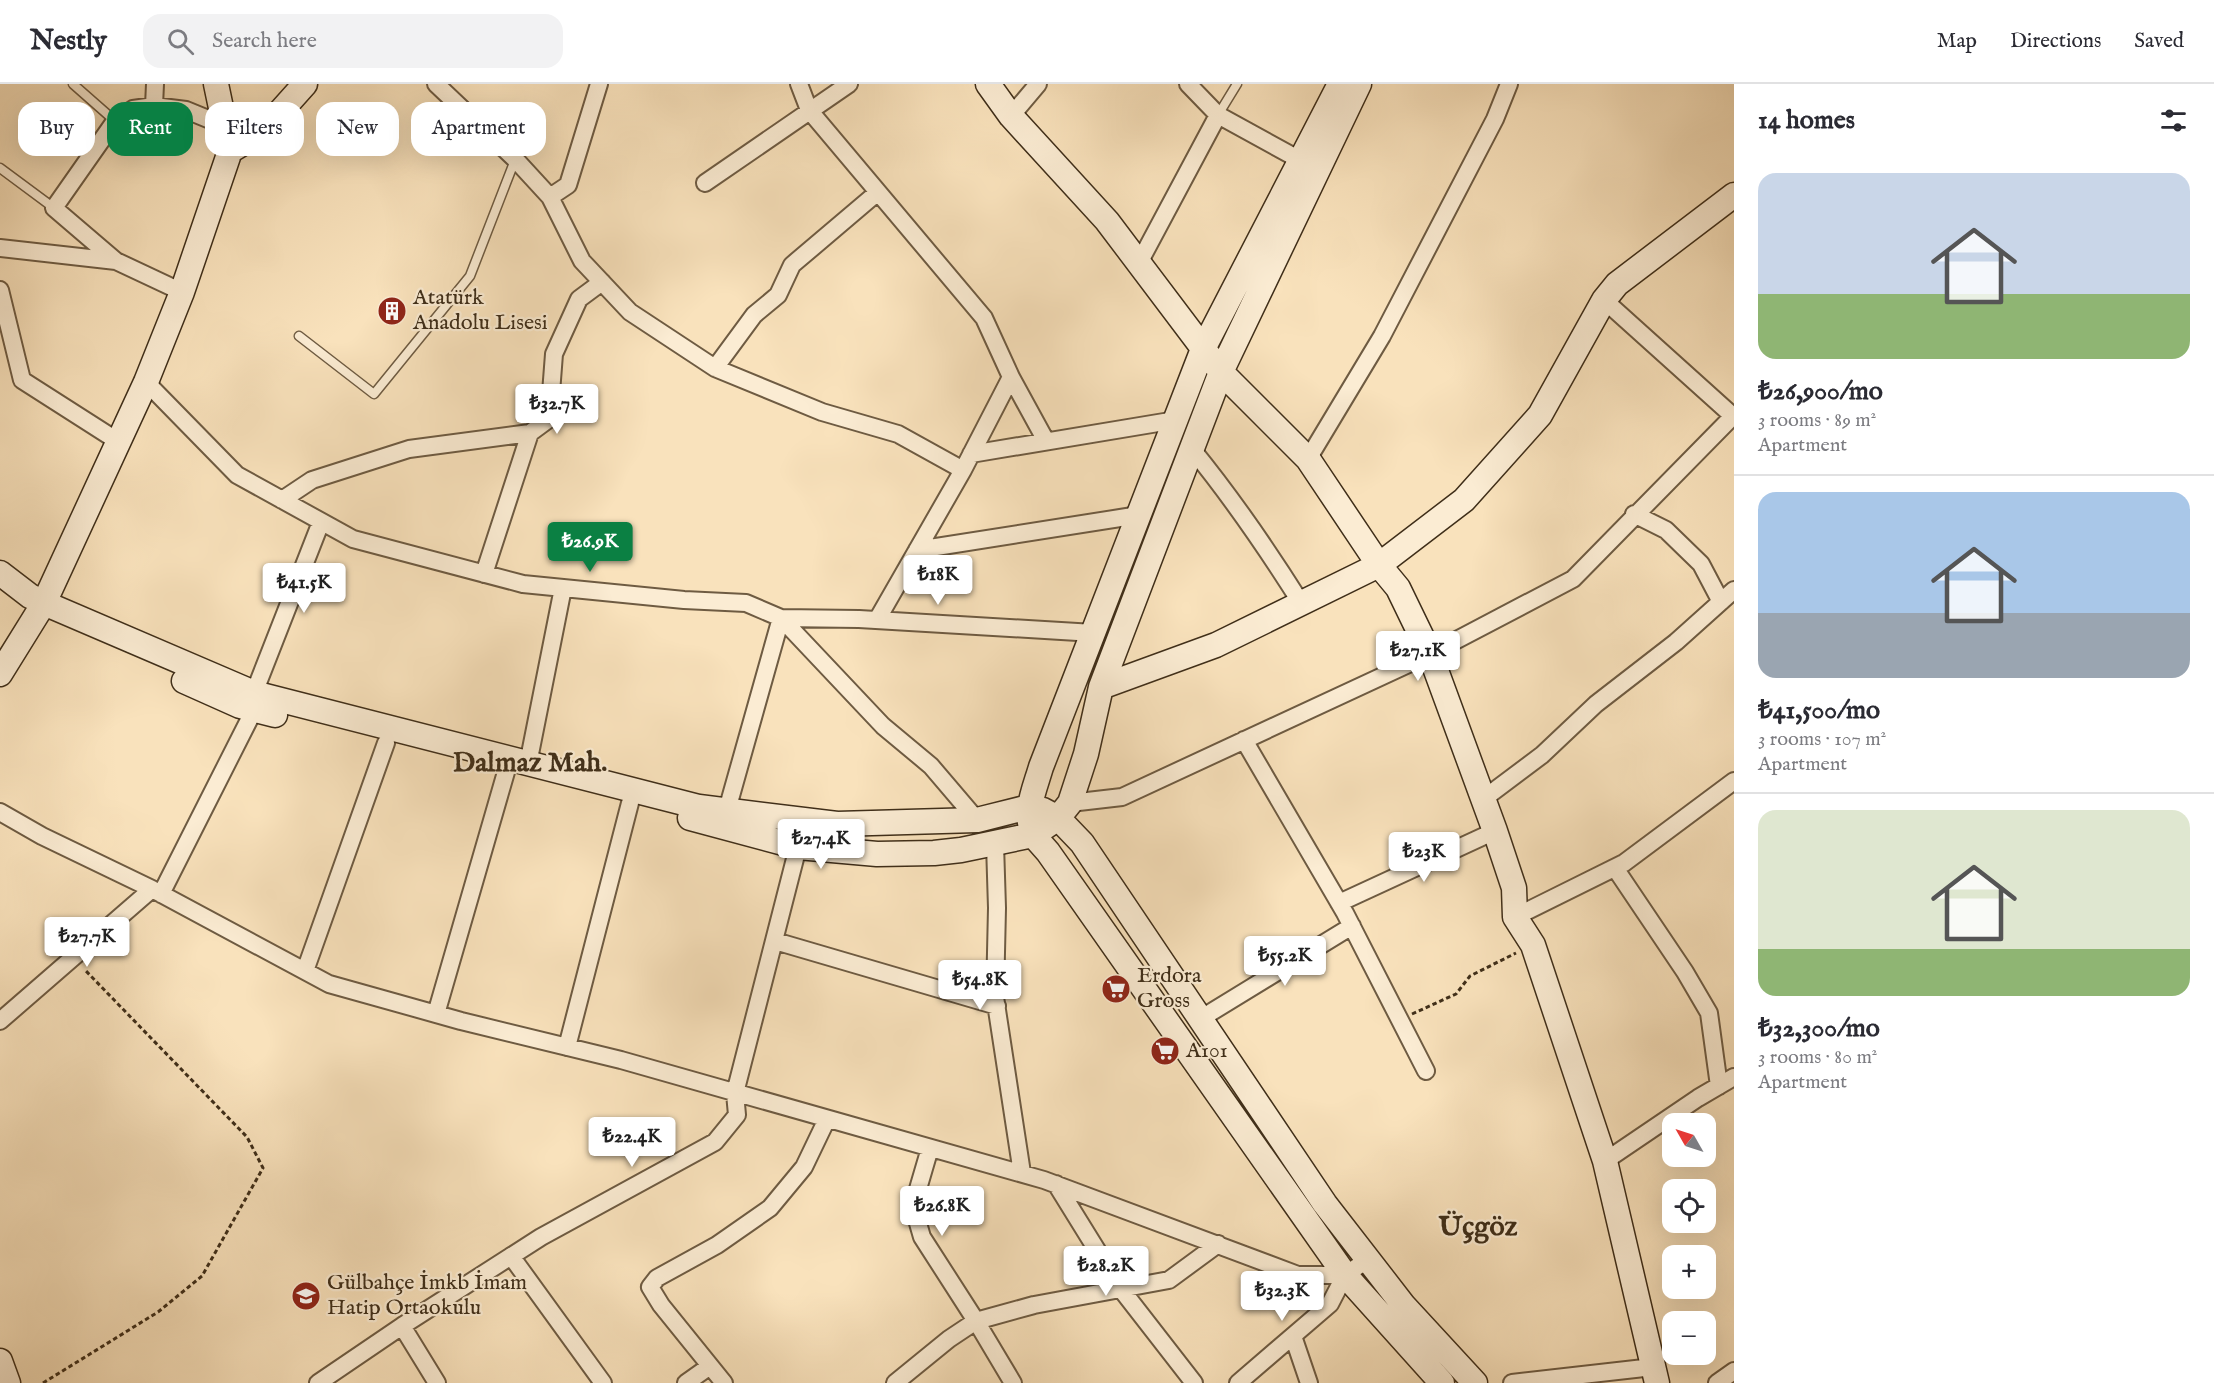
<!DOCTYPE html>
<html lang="en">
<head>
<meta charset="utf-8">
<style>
  body { margin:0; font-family:"IM FELL English",serif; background:#f2f2f3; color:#2b2b33; height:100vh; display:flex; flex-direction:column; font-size:22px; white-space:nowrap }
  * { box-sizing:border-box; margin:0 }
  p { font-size:20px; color:#7c7c81 }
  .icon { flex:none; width:33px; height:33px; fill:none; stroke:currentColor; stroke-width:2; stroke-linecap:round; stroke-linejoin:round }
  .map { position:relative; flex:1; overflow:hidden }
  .side { display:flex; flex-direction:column; background:#fff; width:480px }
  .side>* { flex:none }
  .guide { position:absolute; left:18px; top:18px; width:570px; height:54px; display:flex; gap:12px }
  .needle { width:39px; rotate:309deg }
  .buttons { position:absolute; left:1662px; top:1029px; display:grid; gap:12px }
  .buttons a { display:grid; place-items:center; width:54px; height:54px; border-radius:12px; background:#fff; box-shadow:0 6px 24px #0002; font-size:30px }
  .price { position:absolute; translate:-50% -51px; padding:0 14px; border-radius:6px; background:#fff; color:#222; font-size:20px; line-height:39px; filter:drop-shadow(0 2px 3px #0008) }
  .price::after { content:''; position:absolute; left:50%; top:36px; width:18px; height:14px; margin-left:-9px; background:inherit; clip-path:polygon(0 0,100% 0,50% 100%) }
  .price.on { background:#0b8043; color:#fff }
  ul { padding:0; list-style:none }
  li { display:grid; align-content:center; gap:12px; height:318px; padding:0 24px }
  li+li { border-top:2px solid #e1e1e2 }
  li span { display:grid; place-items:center; height:186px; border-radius:18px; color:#555 }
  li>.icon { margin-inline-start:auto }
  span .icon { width:108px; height:108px; fill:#fffc; stroke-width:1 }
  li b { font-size:26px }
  h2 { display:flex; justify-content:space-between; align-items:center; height:72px; padding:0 24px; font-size:26px }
  .chip { padding:0 21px; border-radius:18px; background:#fff; box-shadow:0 6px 24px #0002; font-size:21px; line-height:54px }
  .chip.on { background:#0b8043; color:#fff }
  header { display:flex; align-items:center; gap:36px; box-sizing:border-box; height:84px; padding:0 30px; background:#fff; border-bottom:2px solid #e1e1e2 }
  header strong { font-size:28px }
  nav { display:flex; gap:33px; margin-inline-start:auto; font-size:21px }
  .search { width:420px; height:54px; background:#f2f2f3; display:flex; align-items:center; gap:15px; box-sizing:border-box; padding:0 21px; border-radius:18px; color:#7c7c81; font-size:22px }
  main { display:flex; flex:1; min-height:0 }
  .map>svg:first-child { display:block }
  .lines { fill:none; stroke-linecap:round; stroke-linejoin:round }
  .lane-casing { stroke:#6e5b42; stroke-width:11 }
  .street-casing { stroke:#6e5b42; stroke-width:20 }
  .secondary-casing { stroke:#3f2e19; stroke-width:27 }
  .path { stroke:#3f2e19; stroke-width:3; stroke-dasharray:4.5 3; stroke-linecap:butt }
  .lane { stroke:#fbecd3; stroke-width:8 }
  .street { stroke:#fbecd3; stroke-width:16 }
  .secondary { stroke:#fbecd3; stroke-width:24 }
  .labels { text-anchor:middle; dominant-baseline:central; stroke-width:4.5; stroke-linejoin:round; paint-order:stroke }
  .poi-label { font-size:22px; fill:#3f2e19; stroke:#fbecd3; text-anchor:start }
  .district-label { font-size:28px; font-weight:bold; fill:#3f2e19; stroke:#fbecd3 }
</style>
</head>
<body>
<header>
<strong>Nestly</strong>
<div class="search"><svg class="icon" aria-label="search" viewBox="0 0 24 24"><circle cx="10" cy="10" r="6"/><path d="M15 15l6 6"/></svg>Search here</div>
<nav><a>Map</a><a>Directions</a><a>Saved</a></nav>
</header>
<main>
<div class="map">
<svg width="1734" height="1299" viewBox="0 0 1734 1299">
  <rect width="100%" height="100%" fill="#f9e2bc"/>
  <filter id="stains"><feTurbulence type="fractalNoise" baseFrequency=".00333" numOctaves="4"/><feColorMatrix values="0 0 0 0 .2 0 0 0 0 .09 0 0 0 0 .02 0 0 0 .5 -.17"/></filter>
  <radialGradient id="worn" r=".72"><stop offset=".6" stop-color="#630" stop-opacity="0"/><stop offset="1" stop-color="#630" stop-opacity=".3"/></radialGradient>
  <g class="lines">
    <!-- lane casing -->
    <g class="lane-casing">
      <path id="lane" d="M73 0 115 37
        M1218 31 1237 0
        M0 84 54 124
        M299 252 374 310 470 192 515 76"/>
    </g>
    <!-- street casing -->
    <g class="street-casing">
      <path id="street" d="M436 0 516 76 550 113 582 177 630 228 715 284 822 328 898 350 963 386
        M799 0 809 26 984 234 1011 293 963 386 877 536
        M1188 0 1218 31 1300 76
        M154 22 155 0
        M1011 32 1038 0
        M705 99 849 0
        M550 113 568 101 599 0
        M0 164 116 177
        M1139 179 1218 31
        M0 206 22 296 119 358
        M182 208 116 177 54 124 115 37 133 25 154 22 186 26 225 42
        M1604 216 1733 332
        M715 284 754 231 778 211 792 181 878 108
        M1011 293 1046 357
        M146 298 237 391 353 455 523 500 684 516 746 519 781 534 883 642 931 682 977 736
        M1192 365C1232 414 1267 465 1301 519
        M971 370 1176 336
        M1308 375 1382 252 1495 35 1509 0
        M282 416 312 396 409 365 530 349
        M1634 430 1666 446 1701 480 1721 518
        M917 466 1139 431
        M484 490 530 349 549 335 554 270 579 215 602 198
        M254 609 321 438
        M1244 656 1345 829 1426 987
        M528 680 563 504
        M1482 716 1542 671 1596 620 1676 558 1734 506
        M1070 719 1122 713 1430 570 1573 495 1734 331
        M727 726 781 534 859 535 1094 549
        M0 728 42 752 152 805 329 900 461 937 621 976 1044 1096 1298 1191H1345L1367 1176
        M995 760 997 824 995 913 1022 1089
        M1615 784 1685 888 1709 929 1719 1002
        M161 810 254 626
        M1339 819 1495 747
        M1515 833 1624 779 1734 697
        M775 857 997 922
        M305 887 386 659
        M436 930 506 688
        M1200 935 1352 842
        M0 937 152 805
        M567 963 630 719
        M930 1064 913 1122 922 1153 976 1237 1013 1299
        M1605 1077 1698 1014 1734 993
        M1056 1100 1121 1205 1194 1299
        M511 1172 603 1299
        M402 1242 437 1299
        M1293 1252 1309 1299
        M318 1299 402 1242 541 1153 715 1058 737 1031 735 1009 798 763
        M686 1299 710 1282
        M724 1299 661 1221 650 1203 657 1194 717 1161 770 1124 804 1083 827 1035
        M895 1299 949 1255 976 1237 1034 1221 1169 1196 1218 1160
        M1238 1299 1330 1220 1345 1191
        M1512 1299 1653 1283
        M1717 1299 1734 1287"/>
    </g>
    <!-- secondary casing -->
    <g class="secondary-casing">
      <path id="secondary" d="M216 0 230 67
        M988 0 1011 32 1107 137 1221 288 1308 375 1379 481 1398 504 1430 570 1495 747 1514 804 1515 833 1533 861 1605 1077 1657 1299
        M1340 0 1203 265 1041 683C1034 707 1024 727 1033 751L1058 734 1070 719 1086 670 1101 603 1221 288 1359 0
        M0 489 30 512 44 519 254 609 699 723 837 740 977 736 1029 723 1043 726 1058 734 1082 759 1325 1120 1404 1222 1475 1299
        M0 590 44 519 146 298 182 208 230 67 263 47 305 0
        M184 597 240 622 275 631
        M1101 603 1216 561 1379 481 1464 416 1540 331 1604 216 1617 200 1734 111
        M690 734 798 763 877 770 934 769 961 766 1033 751 1048 768 1345 1191 1442 1299
        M0 1277 8 1299"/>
    </g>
    <!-- path -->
    <path class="path" d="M1412 930 1456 910 1470 892 1516 869
      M43 1299 158 1228 202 1192 263 1084 247 1053 85 886"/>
    <!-- lane -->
    <use href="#lane" class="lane"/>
    <!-- street -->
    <use href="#street" class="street"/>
    <!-- secondary -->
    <use href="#secondary" class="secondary"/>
  </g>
  <!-- icons -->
  <defs>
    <g id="building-disc" transform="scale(1.5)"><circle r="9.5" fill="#8f2418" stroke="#fbecd3"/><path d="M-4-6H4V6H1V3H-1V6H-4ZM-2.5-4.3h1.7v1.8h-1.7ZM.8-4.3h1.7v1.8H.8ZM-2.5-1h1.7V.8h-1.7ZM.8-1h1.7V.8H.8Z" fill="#fff"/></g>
    <g id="supermarket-disc" transform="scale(1.5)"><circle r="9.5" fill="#8f2418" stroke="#fbecd3"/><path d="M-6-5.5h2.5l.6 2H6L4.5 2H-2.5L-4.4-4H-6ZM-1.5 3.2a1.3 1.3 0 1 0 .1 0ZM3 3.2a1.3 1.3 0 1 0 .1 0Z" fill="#fff"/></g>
    <g id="school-disc" transform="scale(1.5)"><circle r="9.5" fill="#8f2418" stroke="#fbecd3"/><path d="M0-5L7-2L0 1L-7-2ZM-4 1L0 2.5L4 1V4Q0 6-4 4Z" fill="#fff"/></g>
  </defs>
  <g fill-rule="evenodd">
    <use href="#building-disc" x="392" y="227"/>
    <use href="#supermarket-disc" x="1116" y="905"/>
    <use href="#supermarket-disc" x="1165" y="967"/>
    <use href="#school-disc" x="306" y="1212"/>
  </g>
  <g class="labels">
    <!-- poi labels -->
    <g class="poi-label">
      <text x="413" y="214">Atatürk<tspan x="413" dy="25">Anadolu Lisesi</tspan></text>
      <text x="1137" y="892">Erdora<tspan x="1137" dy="25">Gross</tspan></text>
      <text x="1186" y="967">A101</text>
      <text x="327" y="1199">Gülbahçe İmkb İmam<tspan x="327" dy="25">Hatip Ortaokulu</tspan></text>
    </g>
    <!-- district labels -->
    <g class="district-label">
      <text x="530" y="679">Dalmaz Mah.</text>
      <text x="1478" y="1143">Üçgöz</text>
    </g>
  </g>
  <rect width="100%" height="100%" filter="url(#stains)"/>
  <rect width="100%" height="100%" fill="url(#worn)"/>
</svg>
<div class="buttons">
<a><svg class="needle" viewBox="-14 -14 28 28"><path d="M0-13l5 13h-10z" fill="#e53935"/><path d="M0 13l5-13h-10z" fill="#7c7c81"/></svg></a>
<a><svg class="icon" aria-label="locate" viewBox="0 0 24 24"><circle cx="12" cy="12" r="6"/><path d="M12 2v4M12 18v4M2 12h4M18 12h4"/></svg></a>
<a>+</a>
<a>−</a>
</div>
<b class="price" style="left:557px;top:351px">₺32.7K</b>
<b class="price on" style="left:590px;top:489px">₺26.9K</b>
<b class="price" style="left:938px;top:522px">₺18K</b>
<b class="price" style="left:304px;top:530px">₺41.5K</b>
<b class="price" style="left:1418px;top:598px">₺27.1K</b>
<b class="price" style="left:821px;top:786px">₺27.4K</b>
<b class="price" style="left:1424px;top:799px">₺23K</b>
<b class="price" style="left:87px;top:884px">₺27.7K</b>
<b class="price" style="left:1285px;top:903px">₺55.2K</b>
<b class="price" style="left:980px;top:927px">₺54.8K</b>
<b class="price" style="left:632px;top:1084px">₺22.4K</b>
<b class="price" style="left:942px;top:1153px">₺26.8K</b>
<b class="price" style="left:1106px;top:1213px">₺28.2K</b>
<b class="price" style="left:1282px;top:1238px">₺32.3K</b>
<div class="guide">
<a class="chip">Buy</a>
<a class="chip on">Rent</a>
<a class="chip">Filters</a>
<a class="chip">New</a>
<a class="chip">Apartment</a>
</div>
</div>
<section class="side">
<h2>14 homes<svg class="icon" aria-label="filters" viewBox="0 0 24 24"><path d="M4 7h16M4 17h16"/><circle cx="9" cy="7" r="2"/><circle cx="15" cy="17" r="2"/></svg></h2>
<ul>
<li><span style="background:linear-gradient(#c9d6e8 65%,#8fb573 0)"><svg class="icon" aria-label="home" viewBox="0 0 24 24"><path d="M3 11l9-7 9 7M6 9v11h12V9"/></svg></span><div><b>₺26,900/mo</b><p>3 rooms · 89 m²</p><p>Apartment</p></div></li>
<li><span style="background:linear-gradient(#a9c7e8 65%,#9aa5b1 0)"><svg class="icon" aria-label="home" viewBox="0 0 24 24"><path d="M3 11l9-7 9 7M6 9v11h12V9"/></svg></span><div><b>₺41,500/mo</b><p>3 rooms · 107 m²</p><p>Apartment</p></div></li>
<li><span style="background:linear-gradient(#dfe7d0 75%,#8fb573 0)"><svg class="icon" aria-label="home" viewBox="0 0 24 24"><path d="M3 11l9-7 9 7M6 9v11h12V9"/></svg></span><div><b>₺32,300/mo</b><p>3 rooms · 80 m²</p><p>Apartment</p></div></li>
</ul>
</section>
</main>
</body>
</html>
